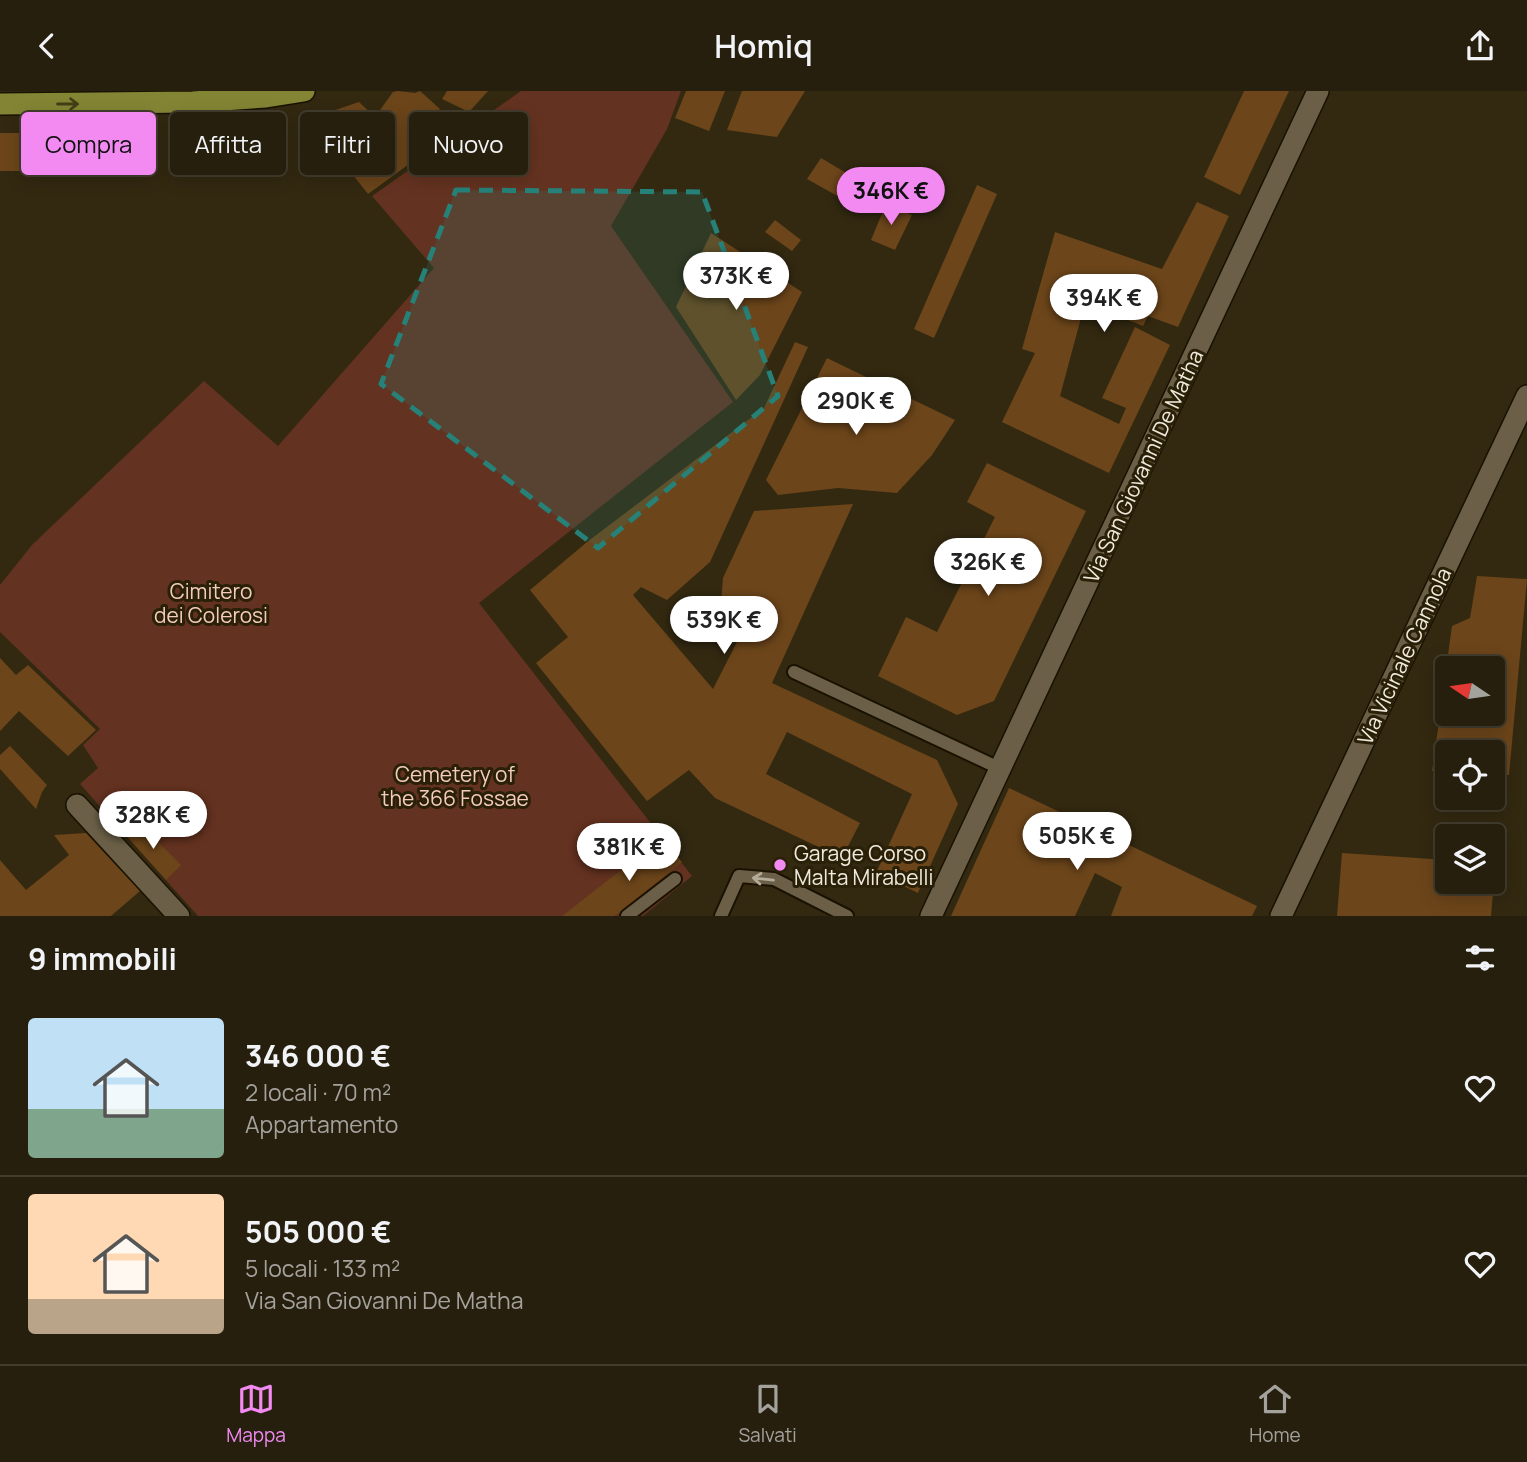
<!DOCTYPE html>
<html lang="it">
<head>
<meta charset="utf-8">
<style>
  body { margin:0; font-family:Manrope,sans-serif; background:#322c1b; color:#f1f3f6; height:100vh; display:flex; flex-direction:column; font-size:26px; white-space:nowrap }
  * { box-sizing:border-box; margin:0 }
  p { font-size:23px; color:#a4a29d }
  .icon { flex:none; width:38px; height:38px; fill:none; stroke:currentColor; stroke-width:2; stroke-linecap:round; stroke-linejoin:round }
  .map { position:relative; height:825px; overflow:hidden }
  .drawer { display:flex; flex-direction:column; background:#261f0d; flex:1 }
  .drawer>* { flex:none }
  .hud { position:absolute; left:21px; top:21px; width:700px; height:63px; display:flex; gap:14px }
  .needle { width:46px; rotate:283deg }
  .tools { position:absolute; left:1435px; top:565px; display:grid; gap:14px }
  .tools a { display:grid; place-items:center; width:70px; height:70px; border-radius:7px; background:#261f0d; box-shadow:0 4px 18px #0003,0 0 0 2px #423d2e; font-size:35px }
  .price { position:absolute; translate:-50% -60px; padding:0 16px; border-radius:24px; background:#fff; color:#222; font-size:23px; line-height:46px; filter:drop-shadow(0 2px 4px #0008) }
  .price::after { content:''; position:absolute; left:50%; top:42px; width:21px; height:16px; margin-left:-10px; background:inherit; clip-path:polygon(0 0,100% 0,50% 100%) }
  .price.on { background:#f28af2; color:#111 }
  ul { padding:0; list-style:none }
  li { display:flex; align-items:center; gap:21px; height:175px; padding:0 28px }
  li+li { border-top:2px solid #423d2e }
  li span { display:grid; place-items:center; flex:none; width:196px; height:140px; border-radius:7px; color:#555 }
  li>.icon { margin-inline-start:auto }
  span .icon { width:84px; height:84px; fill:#fffc; stroke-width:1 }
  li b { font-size:30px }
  h2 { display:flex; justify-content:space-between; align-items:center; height:84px; padding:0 28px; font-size:30px }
  .chip { padding:0 24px; border-radius:7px; background:#261f0d; box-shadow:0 4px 18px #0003,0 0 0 2px #423d2e; font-size:24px; line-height:63px }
  .chip.on { background:#f28af2; color:#111 }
  header { display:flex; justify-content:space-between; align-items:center; height:91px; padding:0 28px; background:#261f0d; font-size:32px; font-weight:600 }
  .menu { display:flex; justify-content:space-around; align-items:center; height:98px; border-top:2px solid #423d2e; background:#261f0d; font-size:19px; color:#a4a29d }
  .menu a { display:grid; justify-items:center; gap:4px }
  .menu .on { color:#f28af2 }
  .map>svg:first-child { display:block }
  .green { fill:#643220 }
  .building { fill:#6c451a }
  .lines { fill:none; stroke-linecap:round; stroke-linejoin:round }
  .service-casing { stroke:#1a1200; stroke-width:16 }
  .minor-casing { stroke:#1a1200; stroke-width:24 }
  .primary-casing { stroke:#1a1200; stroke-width:24 }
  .service { stroke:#6b6047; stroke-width:12 }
  .minor { stroke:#6b6047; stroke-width:21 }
  .primary { stroke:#848534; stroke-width:21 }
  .oneway { stroke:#443e15 }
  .oneway2 { stroke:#b4ac99 }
  .marked { fill:#268279; fill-opacity:0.2; stroke:#268279; stroke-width:5; stroke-dasharray:14 9; stroke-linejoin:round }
  .poi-dot { fill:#f28af2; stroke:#292007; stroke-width:2.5 }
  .labels { text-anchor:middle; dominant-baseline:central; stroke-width:6; stroke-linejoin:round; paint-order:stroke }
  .street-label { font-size:21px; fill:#f0eadc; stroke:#292007 }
  .park-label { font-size:21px; fill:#f5cbbd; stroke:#292007 }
  .poi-label { font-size:21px; fill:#f0eadc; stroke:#292007; text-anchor:start }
</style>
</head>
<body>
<header><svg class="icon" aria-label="back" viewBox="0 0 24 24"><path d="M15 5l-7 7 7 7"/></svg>Homiq<svg class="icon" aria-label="share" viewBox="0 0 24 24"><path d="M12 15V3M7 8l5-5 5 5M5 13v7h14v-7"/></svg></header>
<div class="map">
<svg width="1527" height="825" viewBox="0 0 1527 825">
  <rect width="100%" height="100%" fill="#332911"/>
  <!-- green -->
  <path class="green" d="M521 0H681L667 38 611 135 733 311 479 512 692 785 643 825H198L80 693 98 677 83 654 100 638 0 541V494L32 454 204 290 278 355 434 177 372 105Z"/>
  <!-- building -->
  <path class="building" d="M398 0 415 2 420 0 440 18 433 25 453 41 368 103 309 28 359 11 375 26 393 1Z
    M447 0H488L469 21 442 8Z
    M686 0H725L709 40 675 27Z
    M742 0H805L777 46 727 39Z
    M1244 0H1289L1240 104 1204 86Z
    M0 42H102V80H0Z
    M115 43H156L155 80 114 79Z
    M821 67 853 86 841 107 807 88Z
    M977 94 997 103 934 247 914 238Z
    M1197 111 1229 125 1178 236 1148 225 1143 235 1085 212 1060 305 1119 333 1126 317 1102 307 1135 236 1170 254 1109 382 1002 331 1035 262 1022 258 1055 141 1162 178Z
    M886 113 912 124 895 159 871 149Z
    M775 129 801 149 792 160 765 141Z
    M711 142 802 201 760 284 736 309 676 216Z
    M795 251 808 256 710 471 667 509 641 496 633 504 713 598 739 547 719 537 723 487 754 420 853 413 772 592 937 669 958 713 918 802 876 782 912 703 787 641 766 683 860 732 842 767 715 707 689 679 647 710 536 572 568 546 530 499 587 451 764 317Z
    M827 267 955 329 932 364 897 402 838 397 778 404 766 389Z
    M987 372 1086 420 994 610 957 624 878 585 906 526 937 541 995 426 967 411Z
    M1477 485 1527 488 1509 684 1493 683V662H1447V681L1432 680 1446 582 1447 623H1493V578H1446L1452 535 1470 527Z
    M0 567 16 584 28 574 96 639 68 665 19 620 0 640Z
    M10 655 47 694 42 701 36 718 0 678V664Z
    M1009 697 1257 815 1252 825H1111L1122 796 1095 782 1075 825H951Z
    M139 731 181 774 166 789 124 742Z
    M86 742 140 800 111 825H0V769L26 799 69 764 54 744Z
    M662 747 682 771 619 822 614 825H562Z
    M1342 762 1447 769V791H1494L1491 825H1337Z"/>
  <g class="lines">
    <!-- service casing -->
    <g class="service-casing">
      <path id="service" d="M794 581 1001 678
        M627 825 675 788
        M721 825 739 785 774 788 847 825"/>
    </g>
    <!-- minor casing -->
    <g class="minor-casing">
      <path id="minor" d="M77 714 179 825
        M931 825 1318 0
        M1281 825 1527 305"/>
    </g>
    <!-- primary casing -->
    <g class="primary-casing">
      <path id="primary" d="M0 13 193 11 266 6 304 0"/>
    </g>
    <!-- service -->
    <use href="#service" class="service"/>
    <!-- minor -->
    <use href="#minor" class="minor"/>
    <!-- primary -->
    <use href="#primary" class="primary"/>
  </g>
  <!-- one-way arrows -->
  <defs><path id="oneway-shaft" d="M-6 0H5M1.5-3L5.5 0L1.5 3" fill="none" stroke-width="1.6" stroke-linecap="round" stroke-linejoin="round" transform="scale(1.75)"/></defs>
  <use class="oneway" href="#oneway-shaft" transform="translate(68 13)"/>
  <use class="oneway2" href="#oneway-shaft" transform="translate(763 788) rotate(-174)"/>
  <!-- marked area -->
  <path class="marked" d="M456 99 702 101 778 305 598 457 381 293Z"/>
  <!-- markers -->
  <circle class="poi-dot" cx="780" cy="774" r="7"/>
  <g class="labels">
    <!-- street labels -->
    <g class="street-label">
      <text transform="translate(1143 375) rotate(-65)">Via San Giovanni De Matha</text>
      <text transform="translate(1404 565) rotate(-65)">Via Vicinale Cannola</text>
    </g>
    <!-- park labels -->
    <g class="park-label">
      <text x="211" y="500">Cimitero<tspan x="211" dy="24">dei Colerosi</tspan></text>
      <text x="455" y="683">Cemetery of<tspan x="455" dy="24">the 366 Fossae</tspan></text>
    </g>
    <!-- poi labels -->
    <g class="poi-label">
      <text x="794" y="762">Garage Corso<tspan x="794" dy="24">Malta Mirabelli</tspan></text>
    </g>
  </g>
</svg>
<div class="tools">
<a><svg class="needle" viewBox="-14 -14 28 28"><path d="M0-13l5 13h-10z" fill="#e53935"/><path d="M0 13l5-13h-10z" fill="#a4a29d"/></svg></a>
<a><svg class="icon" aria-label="locate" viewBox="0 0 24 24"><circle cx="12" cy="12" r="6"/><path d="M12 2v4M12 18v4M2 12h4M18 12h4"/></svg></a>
<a><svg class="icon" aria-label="layers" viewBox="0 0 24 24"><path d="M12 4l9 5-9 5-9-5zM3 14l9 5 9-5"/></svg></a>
</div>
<b class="price on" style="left:891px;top:136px">346K €</b>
<b class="price" style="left:736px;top:221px">373K €</b>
<b class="price" style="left:1104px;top:243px">394K €</b>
<b class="price" style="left:856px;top:346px">290K €</b>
<b class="price" style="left:988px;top:507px">326K €</b>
<b class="price" style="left:724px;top:565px">539K €</b>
<b class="price" style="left:153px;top:760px">328K €</b>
<b class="price" style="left:1077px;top:781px">505K €</b>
<b class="price" style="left:629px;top:792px">381K €</b>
<div class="hud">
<a class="chip on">Compra</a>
<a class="chip">Affitta</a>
<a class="chip">Filtri</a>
<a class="chip">Nuovo</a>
</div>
</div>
<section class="drawer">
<h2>9 immobili<svg class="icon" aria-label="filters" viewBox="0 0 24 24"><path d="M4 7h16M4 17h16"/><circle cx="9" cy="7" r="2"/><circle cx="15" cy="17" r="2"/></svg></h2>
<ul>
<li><span style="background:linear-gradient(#bfe0f5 65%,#7fa58c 0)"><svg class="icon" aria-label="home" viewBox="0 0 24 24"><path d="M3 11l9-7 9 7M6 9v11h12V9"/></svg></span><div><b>346 000 €</b><p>2 locali · 70 m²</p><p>Appartamento</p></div><svg class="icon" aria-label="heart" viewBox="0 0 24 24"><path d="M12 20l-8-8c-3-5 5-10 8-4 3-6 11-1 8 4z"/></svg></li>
<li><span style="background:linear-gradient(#ffd9b3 75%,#b9a48a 0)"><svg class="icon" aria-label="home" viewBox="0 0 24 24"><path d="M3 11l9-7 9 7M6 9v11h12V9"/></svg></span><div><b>505 000 €</b><p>5 locali · 133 m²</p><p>Via San Giovanni De Matha</p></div><svg class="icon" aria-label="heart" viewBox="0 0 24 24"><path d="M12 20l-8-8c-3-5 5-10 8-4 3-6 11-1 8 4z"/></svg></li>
</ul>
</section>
<nav class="menu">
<a class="on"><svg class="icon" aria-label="map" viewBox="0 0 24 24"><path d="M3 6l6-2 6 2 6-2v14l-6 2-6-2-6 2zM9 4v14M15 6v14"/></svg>Mappa</a>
<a><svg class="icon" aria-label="saved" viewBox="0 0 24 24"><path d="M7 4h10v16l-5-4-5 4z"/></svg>Salvati</a>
<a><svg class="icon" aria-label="home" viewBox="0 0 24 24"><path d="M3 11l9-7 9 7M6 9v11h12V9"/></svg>Home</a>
</nav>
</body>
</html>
